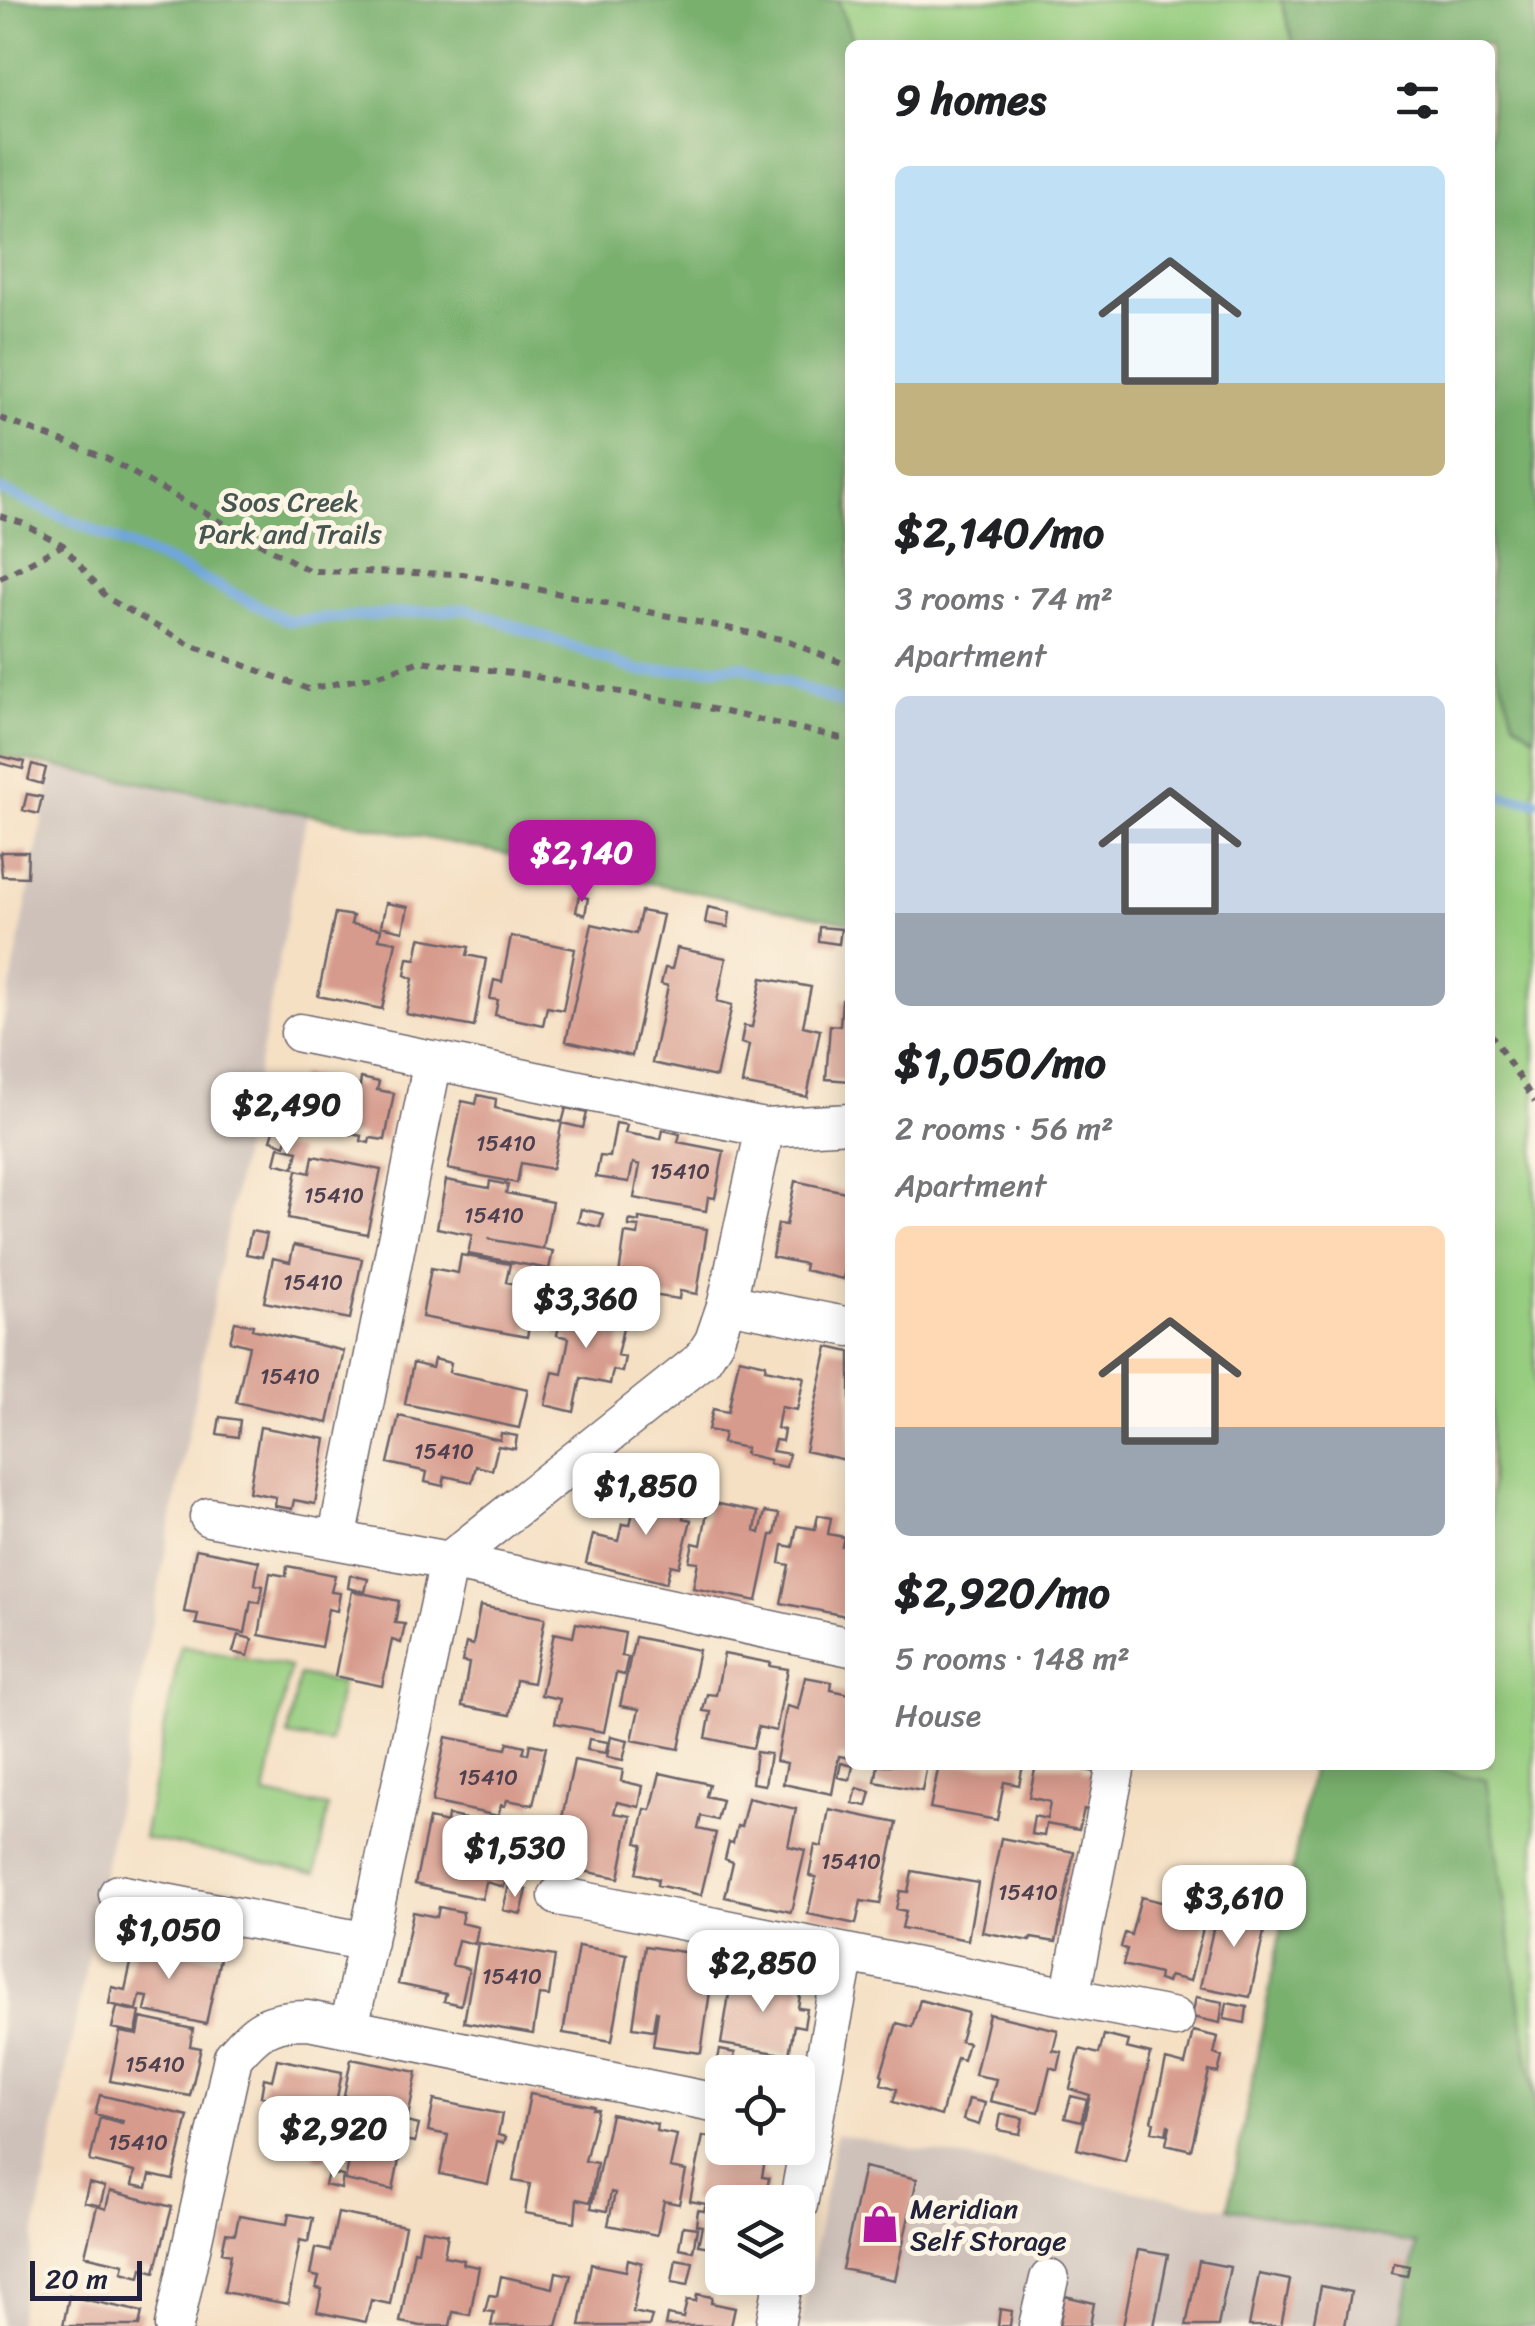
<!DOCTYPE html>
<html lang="en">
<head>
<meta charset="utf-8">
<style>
  body { margin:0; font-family:Sriracha,sans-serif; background:#f6f6f6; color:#202124; height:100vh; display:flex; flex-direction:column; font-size:38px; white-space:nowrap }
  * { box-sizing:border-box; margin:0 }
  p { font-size:32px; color:#757577 }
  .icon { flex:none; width:55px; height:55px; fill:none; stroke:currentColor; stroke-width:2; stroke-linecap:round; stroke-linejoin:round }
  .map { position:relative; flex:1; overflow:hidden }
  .sheet { position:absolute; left:845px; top:40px; width:650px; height:1730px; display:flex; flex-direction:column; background:#fff; border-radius:15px; box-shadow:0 5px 25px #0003 }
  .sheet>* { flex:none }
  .fabs { position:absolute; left:705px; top:2055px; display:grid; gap:20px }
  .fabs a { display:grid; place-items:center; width:110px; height:110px; border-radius:15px; background:#fff; box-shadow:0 5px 25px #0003; font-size:50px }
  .scale { position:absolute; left:30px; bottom:25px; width:112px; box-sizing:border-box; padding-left:10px; border:5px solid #22223b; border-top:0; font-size:28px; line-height:35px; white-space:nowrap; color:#22223b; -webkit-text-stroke:8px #fcf5e5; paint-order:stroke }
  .price { position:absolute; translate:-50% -85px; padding:0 22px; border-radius:20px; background:#fff; color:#222; font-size:32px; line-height:65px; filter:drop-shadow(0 2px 5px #0008) }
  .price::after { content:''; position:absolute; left:50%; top:60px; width:30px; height:22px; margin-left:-15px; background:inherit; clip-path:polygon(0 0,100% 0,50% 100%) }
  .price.active { background:#b5179e; color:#fff }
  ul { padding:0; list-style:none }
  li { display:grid; align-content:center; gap:20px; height:530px; padding:0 50px }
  li span { display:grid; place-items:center; height:310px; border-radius:15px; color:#555 }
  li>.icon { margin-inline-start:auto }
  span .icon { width:180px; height:180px; fill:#fffc; stroke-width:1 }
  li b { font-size:42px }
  h2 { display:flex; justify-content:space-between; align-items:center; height:120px; padding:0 50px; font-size:42px }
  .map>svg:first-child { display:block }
  .industrial { fill:#cec1ba }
  .green { fill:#97cd80; stroke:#5c785e; stroke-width:2.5 }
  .forest { fill:#79b06e; stroke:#4e6954; stroke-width:2.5 }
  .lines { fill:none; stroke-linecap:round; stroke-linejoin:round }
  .stream { stroke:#70a6dd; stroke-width:11 }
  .building { fill:#d79b8d }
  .minor-casing { stroke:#6c646b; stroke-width:41 }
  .path { stroke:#6c646b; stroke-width:6; stroke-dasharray:8 8; stroke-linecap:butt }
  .minor { stroke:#fff; stroke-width:38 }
  .labels { text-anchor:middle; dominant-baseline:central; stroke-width:10; stroke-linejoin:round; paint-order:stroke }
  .number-label { font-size:22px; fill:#4f4050 }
  .park-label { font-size:28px; fill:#455550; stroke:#fcf5e5 }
  .poi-label { font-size:28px; fill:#22223b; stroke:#fcf5e5; text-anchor:start }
</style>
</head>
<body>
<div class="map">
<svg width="1535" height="2326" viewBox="0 0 1535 2326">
  <rect width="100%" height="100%" fill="#fcf5e5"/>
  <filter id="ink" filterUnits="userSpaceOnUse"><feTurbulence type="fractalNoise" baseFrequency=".01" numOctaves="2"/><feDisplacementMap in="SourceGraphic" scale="20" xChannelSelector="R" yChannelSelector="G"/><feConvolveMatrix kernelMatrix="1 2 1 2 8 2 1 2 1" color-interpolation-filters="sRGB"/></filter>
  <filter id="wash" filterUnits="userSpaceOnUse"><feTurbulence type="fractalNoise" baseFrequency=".0048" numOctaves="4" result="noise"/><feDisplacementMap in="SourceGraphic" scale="40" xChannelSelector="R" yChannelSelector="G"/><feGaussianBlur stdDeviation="2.25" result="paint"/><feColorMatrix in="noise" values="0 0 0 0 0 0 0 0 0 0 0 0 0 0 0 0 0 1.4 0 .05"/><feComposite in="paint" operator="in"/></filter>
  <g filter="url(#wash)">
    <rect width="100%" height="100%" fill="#f5e0c4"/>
    <!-- industrial -->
    <path class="industrial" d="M53 765 307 814 17 2326H0V1042Z
      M836 2134 1417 2244 1402 2326H800Z"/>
    <!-- green -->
    <path class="green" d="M838 0H1281L1294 45H854Z
      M1490 467 1535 476V2103L1486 1780 1417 1765H1490Z
      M181 1645 290 1667 265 1795 328 1807 316 1873 143 1838Z
      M299 1675 341 1683 330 1743 288 1736Z"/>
    <!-- forest -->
    <path class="forest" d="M0 0H838L854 45H850V923L307 814 0 756Z
      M1281 0H1535V737L1514 721 1490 647V45H1294Z
      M1312 1765H1417L1486 1780 1535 2103V2326H1402L1416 2244 1228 2208Z"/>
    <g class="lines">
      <!-- stream -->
      <path class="stream" d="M0 490 183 569 289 621 467 609 642 672 742 666 850 706
        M1490 795 1535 801"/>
    </g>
    <g id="blocks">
      <!-- building -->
      <path class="building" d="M0 756 25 762 23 769 0 763Z
        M32 764 46 768 42 784 28 780Z
        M27 794 42 797 38 814 23 810Z
        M2 852H28L27 877 2 876 0 854Z
        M579 896 588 898 585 915 576 912Z
        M386 903 408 907 403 931 381 926Z
        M708 907 730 912 728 927 705 923Z
        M641 911 663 915 632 1056 566 1041 592 924 636 934Z
        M335 913 353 916 351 924 381 929 379 939 396 942 382 1009 318 996Z
        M819 927 841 929 839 944 818 941Z
        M511 936 575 949 563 1010 547 1007 543 1025 495 1015 498 1000 490 999 494 980 502 982Z
        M420 938 469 947 467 955 486 959 474 1027 406 1014 413 979 405 975 408 958 416 959Z
        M677 948 726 958 717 1001 732 1005 716 1077 652 1063 668 986 661 984 665 968 672 969Z
        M762 978 811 987 803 1026 820 1030 807 1097 742 1084 749 1045 741 1043 744 1026 752 1027Z
        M842 1000 850 1001V1081L826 1079 830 1025 840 1026Z
        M300 1075 360 1086 361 1078 379 1082 377 1090 394 1093 385 1140 370 1138 369 1143 361 1141 362 1136 313 1127 314 1124 304 1122 302 1129 291 1127Z
        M478 1095 496 1099 495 1108 562 1122 552 1169 521 1163 517 1183 448 1169 462 1101 476 1104Z
        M566 1108 587 1113 583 1128 562 1123Z
        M616 1123 627 1125 625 1133 661 1139 663 1130 680 1134 678 1142 724 1151 715 1198 708 1197 706 1211 634 1198 640 1165 633 1163 629 1182 596 1177 600 1156 610 1157Z
        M276 1124 290 1129 285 1145 271 1140Z
        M279 1147 298 1151 294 1168 275 1163Z
        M313 1156 381 1170 367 1234 288 1218 297 1170 310 1173Z
        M446 1180 489 1188 490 1181 508 1185 506 1193 552 1202 543 1249 488 1239 553 1251 549 1269 468 1254 472 1235 437 1228Z
        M795 1181 850 1193V1246L843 1279 804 1270 805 1264 772 1257 778 1224 786 1225Z
        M581 1209 603 1214 600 1227 578 1222Z
        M639 1218 707 1229 697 1294 680 1291 679 1299 645 1294 646 1286 618 1282 625 1233 638 1235 639 1227 629 1226V1220L639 1222Z
        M251 1231 267 1234 262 1257 246 1254Z
        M294 1245 362 1259 350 1319 264 1302 273 1258 290 1262Z
        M461 1255 510 1264 506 1282 536 1288 527 1337 422 1317 431 1268 458 1273Z
        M567 1293 580 1297 578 1304 626 1315 617 1355 625 1357 622 1372 613 1370 610 1384 581 1378 574 1412 545 1405 553 1372 562 1374 569 1338 557 1335 561 1316 575 1319 577 1313 563 1310Z
        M235 1322 253 1325 252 1329 344 1351 328 1423 236 1402 249 1346 230 1341Z
        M828 1347 850 1352V1461L805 1451Z
        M739 1358 766 1364 765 1369 804 1377 797 1410 781 1407 777 1428 784 1430 782 1441 775 1440 772 1451 789 1454 786 1467 769 1464 770 1460 745 1454 746 1448 722 1443 724 1433 708 1430 713 1409 728 1412Z
        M434 1359 451 1363 449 1372 528 1389 519 1428 405 1404 413 1363 432 1368Z
        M399 1416 500 1440 501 1433 517 1436 515 1449 498 1446 492 1470 476 1466 472 1482 445 1476 443 1486 425 1482 427 1472 388 1463Z
        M220 1417 240 1420 238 1437 217 1434Z
        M260 1427 326 1439 315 1504 294 1500 292 1509 275 1506 276 1497 249 1492Z
        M639 1486 688 1498 683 1518 691 1520 679 1567 671 1565 666 1583 586 1563 593 1535 618 1541 622 1524 630 1525Z
        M709 1502 758 1512 755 1531 760 1533 765 1512 779 1514 775 1535H771L757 1601 693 1588 698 1562 689 1561 693 1543 701 1545Z
        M818 1515 831 1518 828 1534 844 1537 842 1546 850 1547V1595L846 1616 781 1603 789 1565 780 1563 783 1545 793 1547 797 1526 815 1529Z
        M196 1549 259 1561 255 1584 263 1586 260 1603 251 1601 245 1633 196 1624 198 1614 184 1612Z
        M287 1566 335 1575 331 1592 340 1593 337 1611 328 1609 321 1647 259 1635 270 1573 286 1576Z
        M350 1575 368 1579 365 1592 348 1588Z
        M352 1591 399 1601 395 1623 405 1624 401 1643 392 1640 382 1686 335 1676Z
        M480 1606 545 1618 533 1683 516 1680 510 1715 462 1706 469 1663 462 1662 466 1643 473 1645Z
        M576 1623 625 1633 621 1656 628 1657 624 1675 616 1673 604 1732 555 1723 560 1699 541 1695 554 1633 573 1637Z
        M238 1635 252 1639 248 1656 233 1652Z
        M635 1637 699 1650 679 1749 632 1740 639 1709 620 1706Z
        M724 1654 771 1663 770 1666 788 1669 776 1731 758 1727 753 1748 706 1738 711 1712 703 1711 707 1694 716 1695Z
        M805 1677 832 1682 831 1690 850 1694V1758L839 1756 832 1794 783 1784 787 1763 776 1761 787 1706 798 1709Z
        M611 1736 628 1740 623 1760 607 1757Z
        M446 1737 506 1749 508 1742 525 1746 523 1753 528 1754 530 1744 546 1747 533 1805 507 1800 505 1806 501 1805 498 1816 432 1802Z
        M589 1739 608 1742 606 1753 587 1750Z
        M756 1752 770 1754 765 1785 752 1783Z
        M574 1760 623 1770 621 1781 643 1786 639 1807 617 1802 614 1813 631 1816 619 1878 552 1865 558 1835 550 1834 554 1816 562 1818Z
        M841 1763 853 1766 850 1780 838 1777Z
        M878 1765H927L922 1791 875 1782Z
        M939 1765H1023L1019 1785 1004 1782 997 1820 930 1808Z
        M1036 1765H1084L1083 1770 1096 1772 1088 1810 1084 1809 1079 1830 1046 1824 1044 1836 1031 1834 1034 1816 1047 1819 1050 1802 1029 1797Z
        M660 1773 709 1784 706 1796 722 1800 717 1820 701 1816 698 1829 716 1833 701 1895 657 1885 658 1879 636 1873 643 1845 637 1843 645 1809 651 1810Z
        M857 1788 871 1792 867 1806 853 1803Z
        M748 1798 796 1809 788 1846 805 1850 791 1912 725 1897 733 1862 725 1859 729 1842 733 1843 737 1826 741 1827Z
        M829 1809 897 1823 880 1904 861 1901 856 1924 808 1914 816 1877 809 1876 815 1845 822 1847Z
        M448 1815 465 1819 464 1827 515 1838 514 1844 529 1846 524 1872 508 1869 504 1887 486 1882 482 1899 415 1884 429 1819 447 1823Z
        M1001 1838 1074 1852 1056 1942 1031 1938 1030 1941 982 1932Z
        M912 1871 978 1883 968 1940 902 1928 906 1911 896 1909 900 1891 908 1892Z
        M509 1885 527 1890 521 1914 503 1910Z
        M1141 1897 1189 1909 1188 1912 1206 1916 1190 1981 1169 1976 1167 1983 1158 1980 1159 1974 1123 1965 1127 1949 1121 1947 1125 1933 1131 1935Z
        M1219 1903 1268 1913 1250 1997 1200 1987Z
        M439 1907 463 1912 461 1923 478 1927 475 1944 458 1940 452 1965 469 1969 461 2005 444 2001 446 1994 398 1984 413 1912 437 1917Z
        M160 1938 177 1942 176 1950 220 1958 206 2024 145 2011 148 1997 140 1996 137 2010 109 2004 112 1987 125 1990 136 1941 158 1946Z
        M478 1943 555 1956 549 1996 539 1995 533 2034 464 2022Z
        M578 1946 627 1954 612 2041 563 2033Z
        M645 1946 715 1957 701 2053 653 2046 658 2012 656 2011 653 2030 633 2027Z
        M753 1974 802 1982 798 2008 807 2009 804 2027 794 2025 789 2055 721 2044 731 1982 752 1985Z
        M1196 1997 1223 2002 1220 2023 1192 2017Z
        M920 2000 968 2013 960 2041 968 2043 963 2060 957 2058 941 2116 893 2102 897 2089 881 2084 883 2076 881 2074 897 2023 912 2027Z
        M1227 2003 1247 2007 1245 2023 1224 2019Z
        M117 2007 140 2012 136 2033 112 2028Z
        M989 2014 1058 2030 1053 2050 1062 2052 1058 2070 1050 2067 1039 2112 990 2101 996 2079 975 2075Z
        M141 2018 193 2029 190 2046 201 2048 190 2096 110 2081 120 2032 138 2035Z
        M1193 2031 1218 2037 1214 2054 1222 2057 1218 2073 1209 2071 1191 2150 1166 2144 1170 2126 1168 2125 1166 2134 1152 2131 1154 2122 1152 2121 1166 2060 1185 2065Z
        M1104 2035 1128 2041 1126 2048 1151 2054 1125 2161 1077 2149 1090 2095 1070 2089 1080 2049 1099 2054Z
        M720 2050 735 2053 732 2066 717 2063Z
        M277 2059 342 2072 325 2160 314 2158 319 2134 312 2133 310 2145 307 2147 262 2138 270 2098 261 2096 264 2078 272 2080Z
        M351 2059 417 2072 407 2122 419 2125 415 2142 403 2140 393 2190 345 2180 357 2124 339 2121Z
        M530 2094 594 2106 593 2109H598L585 2161 597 2163 590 2202 577 2199 575 2222 525 2213 530 2184 513 2181Z
        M100 2095 188 2116 173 2180 150 2175 147 2188 132 2185 135 2172 90 2161 100 2117 122 2123 123 2121 95 2114Z
        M1071 2096 1087 2100 1081 2122 1065 2118Z
        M969 2099 985 2103 979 2125 963 2120Z
        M434 2100 502 2114 498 2135 506 2137 504 2143 497 2142 488 2184 440 2174 448 2135 428 2131Z
        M611 2114 657 2124 656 2131 677 2135 670 2168 686 2171 679 2204 664 2201 657 2235 608 2225 615 2193 611 2192 607 2211 591 2208Z
        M1001 2114 1023 2118 1020 2134 998 2130Z
        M703 2136 722 2140V2148H767L762 2177 769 2178 766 2196 757 2195 756 2202H722V2249L698 2245 702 2226 696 2225 698 2210 704 2211 706 2204 690 2201Z
        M864 2167 917 2179 895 2280 842 2269Z
        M328 2173 343 2176 341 2189 325 2185Z
        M89 2183 105 2187 100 2206 84 2202Z
        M110 2191 172 2207 155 2272 142 2268 140 2277 122 2272 124 2264 85 2255 97 2206 106 2209Z
        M338 2213 405 2226 390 2304 371 2300 366 2322 317 2312 322 2289 316 2288 319 2277 310 2275 315 2248 330 2251Z
        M289 2214 313 2218 308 2242 300 2240 288 2304 224 2292 231 2254 222 2252 226 2233 235 2234 239 2216 287 2224Z
        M683 2226 697 2228 693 2251 679 2248Z
        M422 2229 448 2234 444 2256 464 2260 463 2264 479 2267 470 2315 453 2312 450 2326H421L400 2322 414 2250 418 2251Z
        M1138 2250 1168 2255 1154 2326H1123Z
        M628 2259 642 2263 633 2312 652 2316 649 2326H580L591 2264 626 2271Z
        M676 2259 693 2262 688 2285 672 2282Z
        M1199 2261 1230 2267 1218 2326H1186Z
        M1394 2263 1409 2266 1407 2276 1392 2273Z
        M556 2272 571 2275 557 2326H491L494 2312 485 2311 489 2295 497 2296 501 2276 553 2288Z
        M1259 2274 1290 2280 1281 2326H1249Z
        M1321 2286 1351 2292 1345 2326H1313Z
        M697 2294 712 2297 711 2303 735 2308 731 2326H665L667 2315 683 2318 687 2300 696 2301Z
        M69 2296 142 2312 139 2326H63Z
        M1065 2296 1094 2303 1090 2326H1059Z
        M1000 2309 1012 2311 1010 2326H998Z"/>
    </g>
  </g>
  <g filter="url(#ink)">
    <use href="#blocks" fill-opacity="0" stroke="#6c646b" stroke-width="2.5"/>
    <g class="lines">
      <!-- minor casing -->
      <g class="minor-casing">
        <path id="minor" d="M300 1033 765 1128 850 1123
          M727 1303 850 1327
          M209 1517 449 1561 850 1647
          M337 1540 433 1060
          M118 1894 368 1942
          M558 1896 1175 2018
          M1070 1997 1116 1765
          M349 2028 449 1561 702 1360 714 1341 727 1303 765 1128
          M798 2205 845 1953
          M174 2326 233 2057C258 2028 268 2020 308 2020L722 2104
          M775 2326 784 2278
          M1038 2326 1049 2279"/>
      </g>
      <!-- path -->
      <path class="path" d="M0 418 106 458 310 571 463 574 781 639 850 666
        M0 516 22 523 63 545 107 598 190 645 308 689 379 675 421 661 519 674 694 705 850 740
        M0 578 63 545
        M1490 1033 1535 1102"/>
      <!-- minor -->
      <use href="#minor" class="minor"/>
    </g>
  </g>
  <!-- icons -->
  <defs>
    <g id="shop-bare" transform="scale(3)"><path d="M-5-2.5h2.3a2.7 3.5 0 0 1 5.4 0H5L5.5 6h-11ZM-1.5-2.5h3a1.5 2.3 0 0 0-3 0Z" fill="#b5179e" stroke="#fcf5e5" stroke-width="2.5" paint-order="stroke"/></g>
  </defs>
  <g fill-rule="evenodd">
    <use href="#shop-bare" x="880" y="2224"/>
  </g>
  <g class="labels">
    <!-- number labels -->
    <g class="number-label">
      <text x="506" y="1143">15410</text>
      <text x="680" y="1171">15410</text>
      <text x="334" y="1195">15410</text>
      <text x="494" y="1215">15410</text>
      <text x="313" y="1282">15410</text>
      <text x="290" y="1376">15410</text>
      <text x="444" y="1451">15410</text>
      <text x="488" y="1777">15410</text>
      <text x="851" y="1861">15410</text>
      <text x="1028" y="1892">15410</text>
      <text x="512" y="1976">15410</text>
      <text x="155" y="2064">15410</text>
      <text x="138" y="2142">15410</text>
    </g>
    <!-- park labels -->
    <g class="park-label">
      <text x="290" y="501">Soos Creek<tspan x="290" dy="32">Park and Trails</tspan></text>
    </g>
    <!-- poi labels -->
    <g class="poi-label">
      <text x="910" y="2208">Meridian<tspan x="910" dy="32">Self Storage</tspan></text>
    </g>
  </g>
</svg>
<div class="fabs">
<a><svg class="icon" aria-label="locate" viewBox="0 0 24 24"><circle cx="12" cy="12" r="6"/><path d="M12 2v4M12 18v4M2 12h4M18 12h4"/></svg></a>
<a><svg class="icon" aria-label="layers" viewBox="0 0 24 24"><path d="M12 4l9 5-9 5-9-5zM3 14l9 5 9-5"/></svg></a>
</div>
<div class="scale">20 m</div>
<b class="price active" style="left:582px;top:905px">$2,140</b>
<b class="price" style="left:287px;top:1157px">$2,490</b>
<b class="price" style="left:586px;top:1351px">$3,360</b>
<b class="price" style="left:646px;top:1538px">$1,850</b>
<b class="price" style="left:515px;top:1900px">$1,530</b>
<b class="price" style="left:1234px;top:1950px">$3,610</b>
<b class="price" style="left:169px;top:1982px">$1,050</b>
<b class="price" style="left:763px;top:2015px">$2,850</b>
<b class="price" style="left:334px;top:2181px">$2,920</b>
<section class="sheet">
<h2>9 homes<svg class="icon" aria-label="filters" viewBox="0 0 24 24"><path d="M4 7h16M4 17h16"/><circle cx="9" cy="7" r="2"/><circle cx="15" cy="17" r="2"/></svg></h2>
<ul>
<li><span style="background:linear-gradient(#bfe0f5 70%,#c2b280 0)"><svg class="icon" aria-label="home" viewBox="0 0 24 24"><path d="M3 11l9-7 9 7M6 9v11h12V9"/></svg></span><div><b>$2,140/mo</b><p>3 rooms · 74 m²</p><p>Apartment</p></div></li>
<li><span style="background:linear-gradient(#c9d6e8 70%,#9aa5b1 0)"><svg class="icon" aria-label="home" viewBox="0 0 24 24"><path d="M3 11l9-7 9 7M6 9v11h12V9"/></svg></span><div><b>$1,050/mo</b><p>2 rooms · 56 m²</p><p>Apartment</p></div></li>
<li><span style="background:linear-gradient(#ffd9b3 65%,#9aa5b1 0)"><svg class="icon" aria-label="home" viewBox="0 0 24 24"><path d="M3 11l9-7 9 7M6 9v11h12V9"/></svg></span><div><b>$2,920/mo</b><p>5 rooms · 148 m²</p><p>House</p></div></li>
</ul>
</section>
</div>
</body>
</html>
